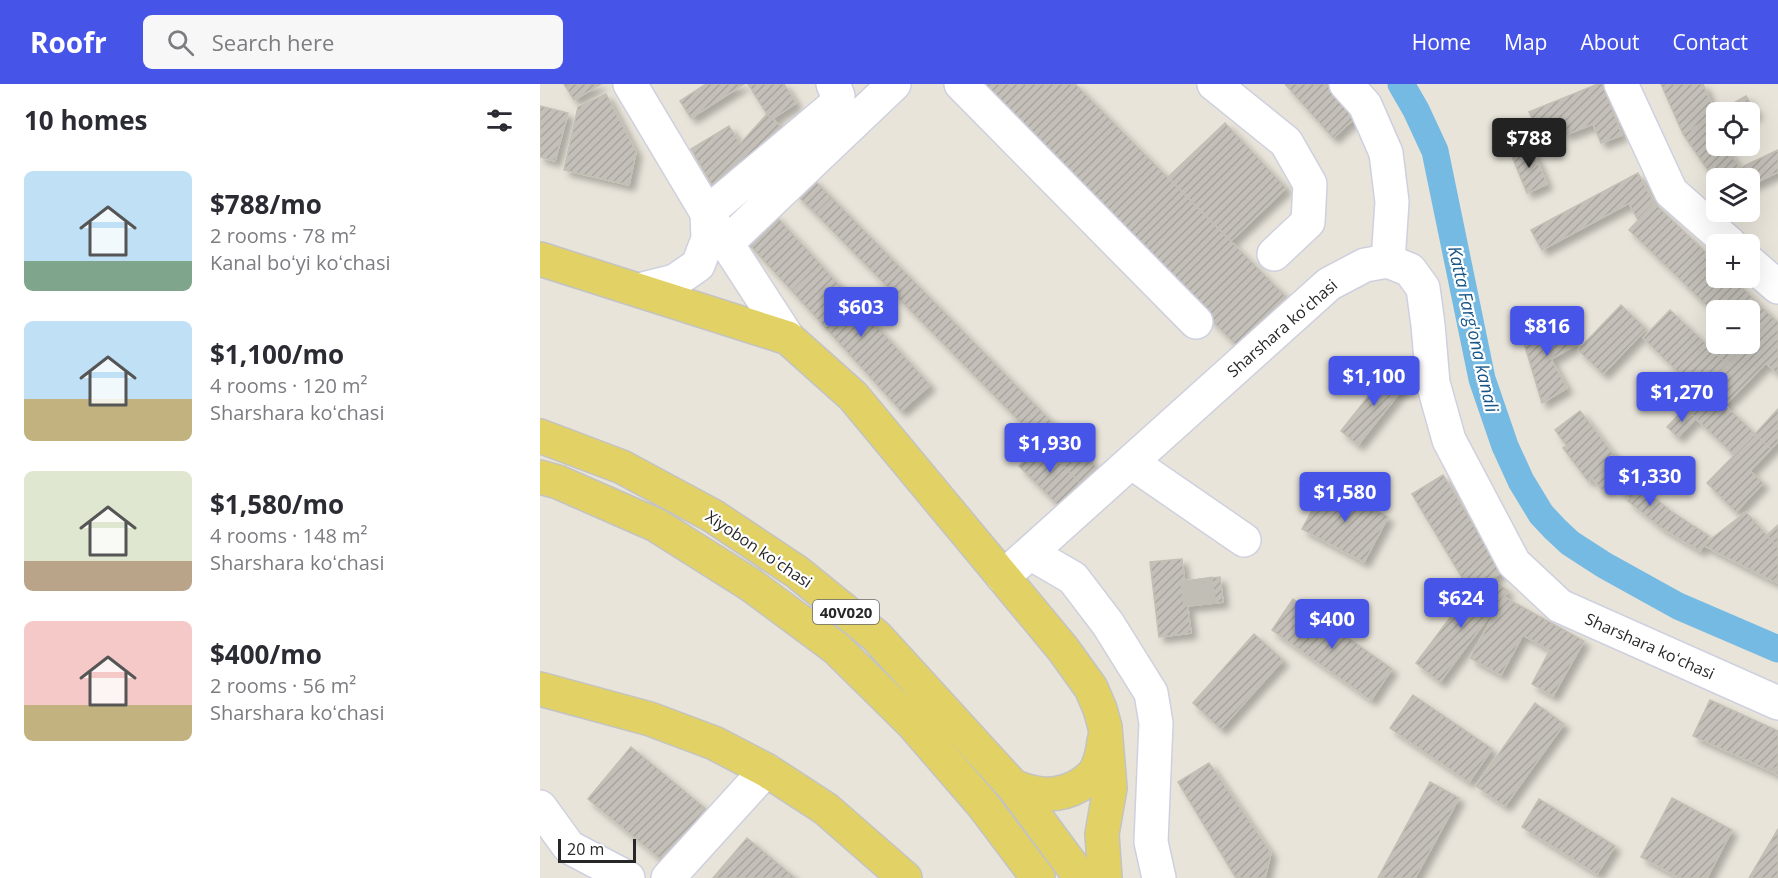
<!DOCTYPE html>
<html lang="en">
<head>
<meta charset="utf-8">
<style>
  body { margin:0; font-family:"Open Sans",sans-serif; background:#f7f7f7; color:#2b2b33; height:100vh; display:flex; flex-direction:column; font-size:22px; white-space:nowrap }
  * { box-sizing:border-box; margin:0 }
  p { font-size:20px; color:#7c7c81 }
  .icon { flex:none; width:33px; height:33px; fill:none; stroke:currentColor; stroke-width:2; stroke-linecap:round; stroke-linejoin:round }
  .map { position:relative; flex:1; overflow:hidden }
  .sheet { display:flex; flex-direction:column; background:#fff; width:540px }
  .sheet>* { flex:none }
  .fabs { position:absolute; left:1166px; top:18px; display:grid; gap:12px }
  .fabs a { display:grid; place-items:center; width:54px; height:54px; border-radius:9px; background:#fff; box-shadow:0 6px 24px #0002; font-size:30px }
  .scale { position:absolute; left:18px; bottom:15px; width:78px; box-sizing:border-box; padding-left:6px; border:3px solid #272727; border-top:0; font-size:16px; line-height:21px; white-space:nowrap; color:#272727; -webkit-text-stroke:4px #fff; paint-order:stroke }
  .price { position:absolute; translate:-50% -51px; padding:0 14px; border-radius:6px; background:#4754e8; color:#fff; font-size:20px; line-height:39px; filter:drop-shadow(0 2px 3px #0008) }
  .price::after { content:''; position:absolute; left:50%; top:36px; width:18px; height:14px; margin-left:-9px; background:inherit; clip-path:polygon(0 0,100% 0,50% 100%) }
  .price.current { background:#222; color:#fff }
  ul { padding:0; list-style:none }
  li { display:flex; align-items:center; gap:18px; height:150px; padding:0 24px }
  li span { display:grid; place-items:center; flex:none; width:168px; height:120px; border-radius:9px; color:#555 }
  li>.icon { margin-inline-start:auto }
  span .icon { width:72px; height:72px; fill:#fffc; stroke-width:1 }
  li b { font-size:26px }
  h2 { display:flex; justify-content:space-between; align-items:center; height:72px; padding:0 24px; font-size:26px }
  header { display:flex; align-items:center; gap:36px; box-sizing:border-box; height:84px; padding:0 30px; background:#4754e8; color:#fff }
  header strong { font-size:28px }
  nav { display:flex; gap:33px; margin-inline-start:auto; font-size:21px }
  .search { width:420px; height:54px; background:#f7f7f7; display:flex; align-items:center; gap:15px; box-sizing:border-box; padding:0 21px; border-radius:9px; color:#7c7c81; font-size:22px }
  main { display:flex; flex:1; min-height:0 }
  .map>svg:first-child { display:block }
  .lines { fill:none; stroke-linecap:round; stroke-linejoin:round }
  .canal { stroke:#75bae2; stroke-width:27 }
  .building { fill:url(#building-hatch); stroke:#c3bfb4; stroke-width:1.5; filter:url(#shadow) }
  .minor-tunnel { stroke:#c1beb6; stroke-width:33; stroke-dasharray:33 16; stroke-linecap:butt }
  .minor-casing { stroke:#cfd0df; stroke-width:36 }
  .major-casing { stroke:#c3c3c3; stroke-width:36 }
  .minor { stroke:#fff; stroke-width:33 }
  .major { stroke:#e2d265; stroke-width:33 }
  .labels { text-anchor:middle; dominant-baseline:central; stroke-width:4.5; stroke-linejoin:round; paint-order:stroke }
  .shield { fill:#fff; stroke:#686868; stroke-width:1.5 }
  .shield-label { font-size:15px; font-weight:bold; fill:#272727 }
  .street-label { font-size:16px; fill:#272727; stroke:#fff }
  .water-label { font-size:18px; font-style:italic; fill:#195789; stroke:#fff }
</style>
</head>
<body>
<header>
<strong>Roofr</strong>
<div class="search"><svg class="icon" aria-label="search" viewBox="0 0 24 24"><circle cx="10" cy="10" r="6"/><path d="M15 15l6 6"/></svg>Search here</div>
<nav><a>Home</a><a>Map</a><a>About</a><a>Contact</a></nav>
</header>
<main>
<section class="sheet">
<h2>10 homes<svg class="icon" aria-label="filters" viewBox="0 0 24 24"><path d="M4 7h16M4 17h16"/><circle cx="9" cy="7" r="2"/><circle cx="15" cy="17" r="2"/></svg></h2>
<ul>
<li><span style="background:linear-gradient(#bfe0f5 75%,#7fa58c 0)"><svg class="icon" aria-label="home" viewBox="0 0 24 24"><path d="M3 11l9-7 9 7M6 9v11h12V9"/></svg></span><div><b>$788/mo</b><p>2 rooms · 78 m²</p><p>Kanal boʻyi koʻchasi</p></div></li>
<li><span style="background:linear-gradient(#bfe0f5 65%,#c2b280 0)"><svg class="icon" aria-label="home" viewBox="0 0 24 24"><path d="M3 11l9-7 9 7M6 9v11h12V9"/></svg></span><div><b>$1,100/mo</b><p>4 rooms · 120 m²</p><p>Sharshara koʻchasi</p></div></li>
<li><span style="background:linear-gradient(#dfe7d0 75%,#b9a48a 0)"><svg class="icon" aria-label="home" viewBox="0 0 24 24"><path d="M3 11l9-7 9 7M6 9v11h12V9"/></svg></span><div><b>$1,580/mo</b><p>4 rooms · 148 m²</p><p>Sharshara koʻchasi</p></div></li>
<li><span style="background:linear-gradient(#f6c9c9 70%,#c2b280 0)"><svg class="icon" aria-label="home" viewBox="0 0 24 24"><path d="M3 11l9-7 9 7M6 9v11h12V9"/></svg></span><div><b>$400/mo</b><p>2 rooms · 56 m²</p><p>Sharshara koʻchasi</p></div></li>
</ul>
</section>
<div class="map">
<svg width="1238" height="794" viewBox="0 0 1238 794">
  <defs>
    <pattern id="building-hatch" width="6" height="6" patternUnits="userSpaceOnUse" patternTransform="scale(1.5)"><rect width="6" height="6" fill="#c4c0b9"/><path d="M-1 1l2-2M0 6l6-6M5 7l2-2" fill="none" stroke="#a8a59f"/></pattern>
    <filter id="shadow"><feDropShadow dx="5.5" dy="5.5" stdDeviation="3" flood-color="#0004"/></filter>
  </defs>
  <rect width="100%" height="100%" fill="#e8e4da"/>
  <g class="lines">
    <!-- canal -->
    <path class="canal" d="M861 0 876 26 895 67 942 295 965 362 981 397 1001 430 1015 445 1030 459 1064 481 1138 522 1238 565"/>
  </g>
  <!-- building -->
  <path class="building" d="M24 0H61L34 16Z
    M166 0H204L151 34 140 17Z
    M208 0H244L256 19 232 35 227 30Z
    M437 0H535L746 213 697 262Z
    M745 0H788L817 32 793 54Z
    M1058 0H1062L1082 51 1061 59 1053 40 1025 51 1018 34 996 43 989 28Z
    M1121 0H1163L1176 30 1143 50Z
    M66 10 96 68 89 101 24 86 38 23Z
    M1206 12 1217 29 1209 34V28H1178Z
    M0 22 28 29 15 77 0 73Z
    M227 30 247 48 178 111 151 65 189 42 200 60Z
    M1176 30V62H1184L1200 84 1238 66V88L1209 102V94H1176V98L1143 50Z
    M685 39 746 104 691 157 628 93Z
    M991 62 1007 100 987 109 971 70Z
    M1098 89 1114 119 1098 136 1089 119 1002 166 991 146Z
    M272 94 292 114 276 130 256 110Z
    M292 114 556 383 540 399 276 130Z
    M1114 119 1176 178 1150 205 1089 146Z
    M234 130 281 181 252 207 205 156Z
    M1176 178V194H1192L1232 233 1209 258V226H1176V231L1150 205Z
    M281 181 390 301 361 327 252 207Z
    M1081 221 1106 245 1063 290 1038 266Z
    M1130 226 1187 280 1160 309 1103 254Z
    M1232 233 1238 238V290L1226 279 1185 321 1215 350 1194 371 1145 324 1207 260H1209V258Z
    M1016 234 1036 261 1011 275 1027 304 1002 319 982 252Z
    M1177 260H1207L1187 280 1171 265Z
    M850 285 868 298 818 361 801 347Z
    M1145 324 1156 334 1138 353 1127 343Z
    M1238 325V358L1231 365 1215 350Z
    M1040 327 1052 342 1026 361 1015 346Z
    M1052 342 1077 375 1048 397 1023 364Z
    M1215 350 1231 365 1210 387 1223 399 1196 428 1167 399Z
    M502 360 540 399 518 421 479 382Z
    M1077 375 1086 387 1062 406 1052 394Z
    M903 391 962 488 930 507 872 410Z
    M1089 393 1101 403 1091 414 1079 405Z
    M787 400 848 433 824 478 762 445Z
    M1101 403 1132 428 1120 443 1088 417Z
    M1132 428 1169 452 1160 467 1120 443Z
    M1206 428 1238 464V487L1229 495 1163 461Z
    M1238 441V464L1227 451Z
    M642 475 651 549 619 553 610 478Z
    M1238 487V499L1229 495Z
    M680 493 683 518 648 522 645 497Z
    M951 494 968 507 900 598 876 579 930 507Z
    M964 513 1044 557 1013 612 992 600 1010 566 983 551 961 591 930 574Z
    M753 515 852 585 831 616 732 546Z
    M714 550 743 576 681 645 653 619Z
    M873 611 952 665 929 698 850 644Z
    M1170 616 1238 647V671L1231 687 1153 652Z
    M995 619 1024 640 965 722 936 702Z
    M91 663 166 725 123 777 48 715Z
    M1238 671V691L1231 687Z
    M669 679 731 769 725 794H696L638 698Z
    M890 698 919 714 875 794H838Z
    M1132 714 1192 746 1167 794H1140L1101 773Z
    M999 715 1075 762 1057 790 982 743Z
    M1238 745V794H1209Z
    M207 754 255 794H173Z"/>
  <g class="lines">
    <!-- minor-tunnel -->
    <path class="minor-tunnel" d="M656 495 660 521"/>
    <!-- minor casing -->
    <g class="minor-casing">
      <path id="minor" d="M90 0 167 129 248 254
        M421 0 656 238
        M674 0 746 58 770 100 768 138 734 170
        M806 0 825 21 846 69 852 118 848 177
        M1081 0 1131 108 1190 160
        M187 159 354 0
        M1209 178 1238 203
        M99 206 135 197 158 181 168 155 167 129 293 23 298 12 293 0
        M591 378 704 456
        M490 469 533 494 568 540 611 609 616 639 611 758 619 794
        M463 493 789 200 825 181 848 177 870 186 883 204 888 241 893 299 909 356 974 479 1020 522 1238 619
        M0 723 29 763 88 794
        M128 794 226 686"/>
    </g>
    <!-- major casing -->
    <g class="major-casing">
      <path id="major" d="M0 175 248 254 313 312 523 565 551 604 560 625 565 643 570 704 562 750 565 794
        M0 352 82 383 173 432 257 488 336 552 473 702 541 794
        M0 393 18 398 116 441 211 501 296 564 373 640 443 721 498 794
        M0 605 110 635 174 659 226 686 286 725 365 794
        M473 702C496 712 518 714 540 701 546 697 554 691 557 684 561 676 563 666 564 657"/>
    </g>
    <!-- minor -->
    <use href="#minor" class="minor"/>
    <!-- major -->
    <use href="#major" class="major"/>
  </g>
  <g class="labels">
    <!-- shield labels -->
    <rect class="shield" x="273" y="516" width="66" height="24" rx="4.5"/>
    <g class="shield-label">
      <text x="306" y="528">40V020</text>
    </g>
    <!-- street labels -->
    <g class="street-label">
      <text transform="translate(742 244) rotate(-41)">Sharshara koʻchasi</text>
      <text transform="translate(219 465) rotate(34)">Xiyobon koʻchasi</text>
      <text transform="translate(1110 562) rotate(24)">Sharshara koʻchasi</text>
    </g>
    <!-- water labels -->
    <g class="water-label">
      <text transform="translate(934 245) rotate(77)">Katta Farg'ona kanali</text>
    </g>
  </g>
</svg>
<div class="fabs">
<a><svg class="icon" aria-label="locate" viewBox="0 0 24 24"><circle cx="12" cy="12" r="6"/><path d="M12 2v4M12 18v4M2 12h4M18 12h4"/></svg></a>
<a><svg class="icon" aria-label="layers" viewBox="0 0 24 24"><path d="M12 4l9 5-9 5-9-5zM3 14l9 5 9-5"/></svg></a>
<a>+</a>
<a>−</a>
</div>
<div class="scale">20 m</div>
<b class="price current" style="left:989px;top:85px">$788</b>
<b class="price" style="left:321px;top:254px">$603</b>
<b class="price" style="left:1007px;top:273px">$816</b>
<b class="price" style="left:834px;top:323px">$1,100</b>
<b class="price" style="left:1142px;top:339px">$1,270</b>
<b class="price" style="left:510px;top:390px">$1,930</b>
<b class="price" style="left:1110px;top:423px">$1,330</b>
<b class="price" style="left:805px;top:439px">$1,580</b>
<b class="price" style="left:921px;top:545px">$624</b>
<b class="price" style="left:792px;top:566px">$400</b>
</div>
</main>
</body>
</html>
